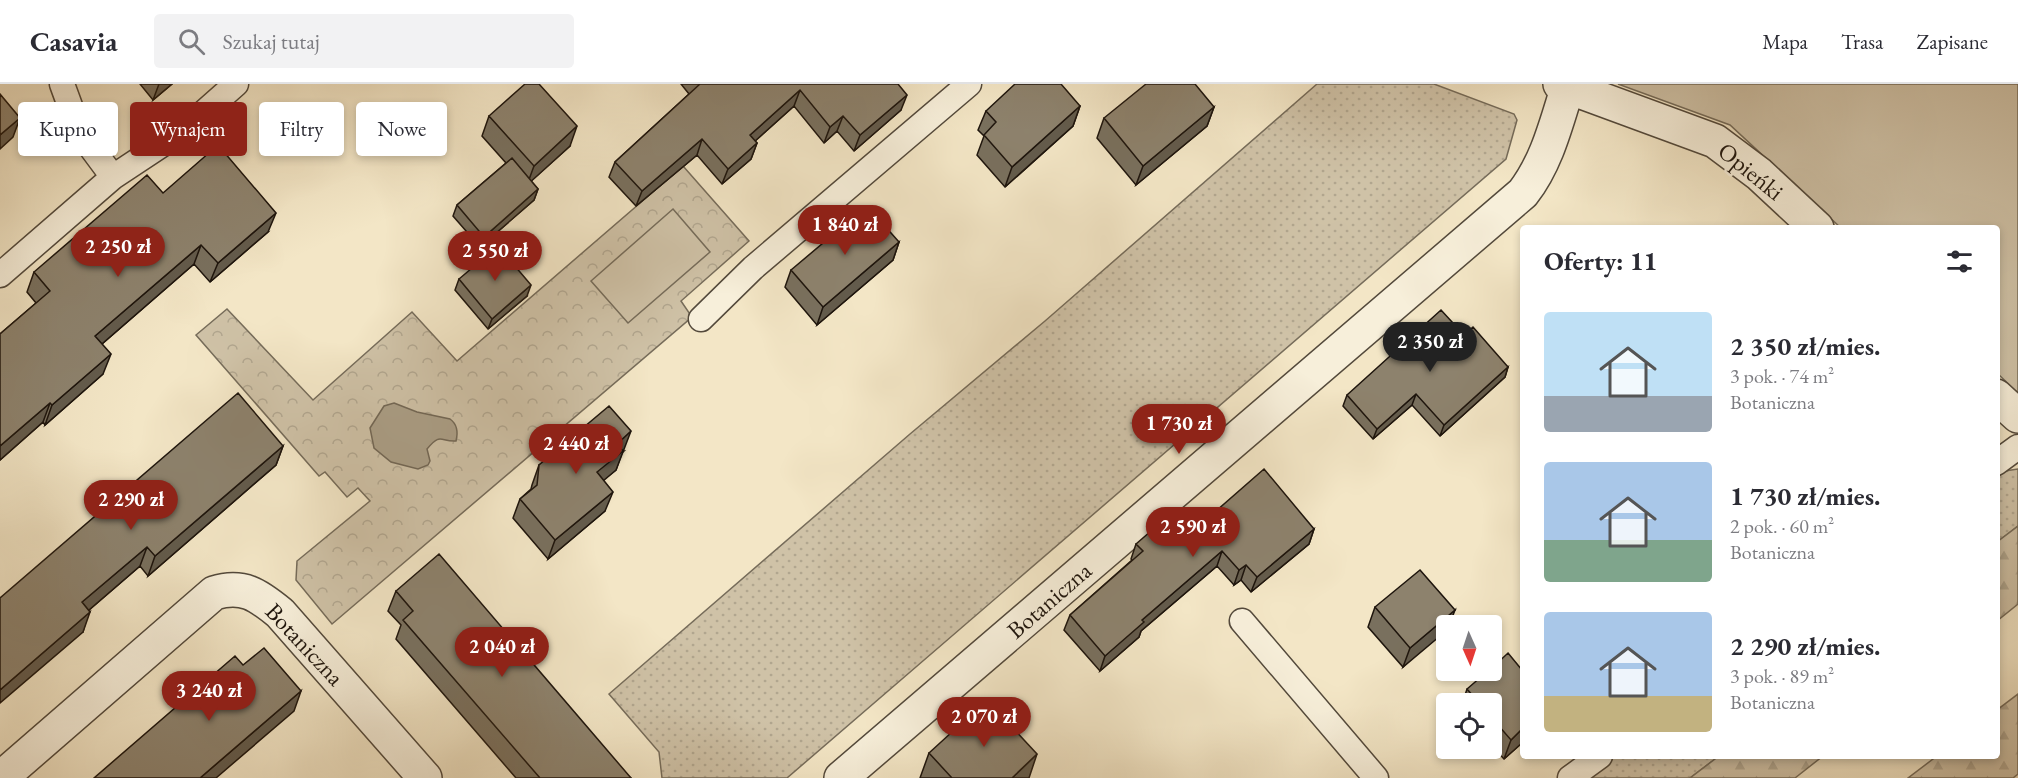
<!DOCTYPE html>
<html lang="pl">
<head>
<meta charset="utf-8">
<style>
  body { margin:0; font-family:"EB Garamond",serif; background:#f2f2f3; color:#2b2b33; height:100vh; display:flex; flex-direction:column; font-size:22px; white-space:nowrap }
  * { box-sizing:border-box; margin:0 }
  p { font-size:20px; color:#7c7c81 }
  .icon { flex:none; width:33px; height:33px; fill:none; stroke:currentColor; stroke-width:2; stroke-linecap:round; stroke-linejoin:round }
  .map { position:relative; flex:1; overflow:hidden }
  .side { position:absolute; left:1520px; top:141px; width:480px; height:534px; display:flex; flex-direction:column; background:#fff; border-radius:6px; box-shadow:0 3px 9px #0003 }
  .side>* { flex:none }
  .top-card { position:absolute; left:18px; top:18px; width:570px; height:54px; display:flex; gap:12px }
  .needle { width:39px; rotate:177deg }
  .tools { position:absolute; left:1436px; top:531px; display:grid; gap:12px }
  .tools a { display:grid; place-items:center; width:66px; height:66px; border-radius:6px; background:#fff; box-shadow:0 3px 9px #0003; font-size:30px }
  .price { position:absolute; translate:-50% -51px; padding:0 14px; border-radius:21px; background:#8f2418; color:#fff; font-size:20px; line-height:39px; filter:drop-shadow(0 2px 3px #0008) }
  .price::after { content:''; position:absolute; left:50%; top:36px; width:18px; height:14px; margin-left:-9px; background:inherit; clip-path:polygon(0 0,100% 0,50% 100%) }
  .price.current { background:#222; color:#fff }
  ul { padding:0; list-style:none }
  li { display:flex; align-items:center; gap:18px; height:150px; padding:0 24px }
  li span { display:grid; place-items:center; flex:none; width:168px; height:120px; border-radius:6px; color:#555 }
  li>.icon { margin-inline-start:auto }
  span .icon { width:72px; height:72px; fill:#fffc; stroke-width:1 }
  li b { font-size:26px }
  h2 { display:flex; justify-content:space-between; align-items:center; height:72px; padding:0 24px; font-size:26px }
  .chip { padding:0 21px; border-radius:6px; background:#fff; box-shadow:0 3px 9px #0003; font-size:21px; line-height:54px }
  .chip.current { background:#8f2418; color:#fff }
  header { display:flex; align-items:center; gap:36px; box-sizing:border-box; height:84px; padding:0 30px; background:#fff; border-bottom:2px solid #e1e1e2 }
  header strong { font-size:28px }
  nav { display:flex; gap:33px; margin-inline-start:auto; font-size:21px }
  .search { width:420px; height:54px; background:#f2f2f3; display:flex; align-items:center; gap:15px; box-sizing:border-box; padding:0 21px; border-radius:6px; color:#7c7c81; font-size:22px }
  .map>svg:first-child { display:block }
  .grass { fill:url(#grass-dots); stroke:#766c5a; stroke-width:1.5 }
  .forest { fill:url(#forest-firs); stroke:#766c5a; stroke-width:1.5 }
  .park { fill:url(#park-crowns); stroke:#766c5a; stroke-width:1.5 }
  .garden { fill:#cfc2a7; stroke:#766c5a; stroke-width:1.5 }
  .water { fill:#ab9f87; stroke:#736856; stroke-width:1.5 }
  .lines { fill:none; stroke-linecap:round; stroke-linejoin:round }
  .service-casing { stroke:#53493b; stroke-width:27 }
  .minor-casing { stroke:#53493b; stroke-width:36 }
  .service { stroke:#f7efda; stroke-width:24 }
  .minor { stroke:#f7efda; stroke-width:33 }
  .wall { fill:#79705e; stroke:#1e150d; stroke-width:1.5 }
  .shaded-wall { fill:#635b4c; stroke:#1e150d; stroke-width:1.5 }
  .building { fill:#8d826d; stroke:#1e150d; stroke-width:1.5 }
  .labels { text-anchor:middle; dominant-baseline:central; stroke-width:5; stroke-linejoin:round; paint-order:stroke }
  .street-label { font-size:24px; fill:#1e150d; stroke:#f7efda }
</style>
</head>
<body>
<header>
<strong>Casavia</strong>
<div class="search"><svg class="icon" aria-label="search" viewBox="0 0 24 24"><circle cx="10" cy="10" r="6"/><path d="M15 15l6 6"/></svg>Szukaj tutaj</div>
<nav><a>Mapa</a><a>Trasa</a><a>Zapisane</a></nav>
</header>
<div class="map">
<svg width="2018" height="694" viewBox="0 0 2018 694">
  <defs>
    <pattern id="grass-dots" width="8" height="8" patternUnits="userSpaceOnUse" patternTransform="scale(1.5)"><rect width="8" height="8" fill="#cfc2a7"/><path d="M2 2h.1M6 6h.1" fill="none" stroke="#b1a68f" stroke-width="1.8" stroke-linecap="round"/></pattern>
    <pattern id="forest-firs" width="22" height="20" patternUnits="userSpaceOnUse" patternTransform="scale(1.5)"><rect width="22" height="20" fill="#cfc2a7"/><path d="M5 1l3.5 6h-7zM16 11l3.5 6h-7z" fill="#b1a68f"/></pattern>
    <pattern id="park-crowns" width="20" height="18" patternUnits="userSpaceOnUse" patternTransform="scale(1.5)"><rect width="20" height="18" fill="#cfc2a7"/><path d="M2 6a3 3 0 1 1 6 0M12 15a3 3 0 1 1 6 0" fill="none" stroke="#b1a68f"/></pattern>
  </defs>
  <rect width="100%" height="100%" fill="#f3e6c6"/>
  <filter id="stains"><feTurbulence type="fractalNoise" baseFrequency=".00333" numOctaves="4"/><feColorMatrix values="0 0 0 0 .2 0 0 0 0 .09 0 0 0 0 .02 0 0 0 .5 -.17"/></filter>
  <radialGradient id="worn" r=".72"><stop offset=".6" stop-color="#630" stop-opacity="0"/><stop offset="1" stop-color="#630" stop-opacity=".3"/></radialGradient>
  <!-- grass -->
  <path class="grass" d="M1317 0H1434L1514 30 1517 36 1506 75 787 694H662L659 668 609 610 910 350 1045 237Z
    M2018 385V442L1997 458V394L2005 387Z
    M1616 672H1719L1690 694H1587Z"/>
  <!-- forest -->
  <path class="forest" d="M2018 442V520L1997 537V458Z
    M2018 610V690L2013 694H1908L1937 672H1996L1997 626Z
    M1719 672H1823L1795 694H1690Z"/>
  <!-- park -->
  <path class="park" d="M683 82 749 157 681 217 692 233 332 540 296 496 297 477 370 417 358 404 347 413 325 388 319 392 196 251 227 225 313 316 412 228 457 277Z"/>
  <!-- garden -->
  <path class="garden" d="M1618 0H2018V309L1997 289 1996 144H1841L1730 41Z
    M673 125 710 168 628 239 591 197Z"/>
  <!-- water -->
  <path class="water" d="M394 319 417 328 450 335C457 340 458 349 456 357 440 358 441 348 427 365L430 377 428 381 418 385 391 378 374 364 370 344 384 322Z"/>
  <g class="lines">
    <!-- service casing -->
    <g class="service-casing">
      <path id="service" d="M62 0 77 41 90 62 113 93
        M0 191 113 93 184 46 236 0
        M701 235 753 184 969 0
        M1996 379 2018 363
        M1242 537 1376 694
        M1570 694 1600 672"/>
    </g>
    <!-- minor casing -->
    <g class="minor-casing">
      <path id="minor" d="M1560 0 1715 57 1759 90 1817 144
        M1996 312 2018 332
        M1 694 214 509C243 500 258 511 280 529L425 694
        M841 694 1523 109C1547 78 1556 40 1568 2"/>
    </g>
    <!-- service -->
    <use href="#service" class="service"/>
    <!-- minor -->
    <use href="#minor" class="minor"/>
  </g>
  <!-- wall -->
  <path class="wall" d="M140 0H172L153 16Z
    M681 0H898L901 26 854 67 837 47 824 59 794 22 755 57 757 59 751 75 722 100 697 71 636 122 609 93 615 78 689 10Z
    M1080 22 1073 42 1005 103 977 71 984 52 978 46 986 27Z
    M1214 23 1207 42 1136 101 1097 54 1104 34Z
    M489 32 570 62 531 97 538 105 534 116 480 163 453 132 457 121 506 79 482 52Z
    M268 148 210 198 194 180 102 260 103 290 45 341 43 338 0 376V250L36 219 27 208 34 188Z
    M899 158 893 176 817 241 785 203 791 186Z
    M459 195 527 212 488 245 455 206Z
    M1464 251 1508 283 1505 293 1440 352 1412 321 1373 355 1343 322 1347 311Z
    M283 362 276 381 148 492 140 482 89 526 83 548 0 514Z
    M624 367 622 369 616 386 603 396 605 427 548 475 513 434 520 415 531 405 532 401 539 381Z
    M1314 445 1309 460 1251 508 1241 496 1234 501 1217 482 1141 547 1139 553 1100 587 1064 546 1070 531 1132 476 1131 475 1136 460 1184 455Z
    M396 507 631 694H516L396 555 401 541 388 527Z
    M1375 523 1455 526 1403 583 1368 543Z
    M1522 586V659L1504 675 1491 661V620H1462L1467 605Z
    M929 669 1029 694H920Z"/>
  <!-- shaded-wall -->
  <path class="shaded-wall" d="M159 0H172L153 16Z
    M800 6 794 22 744 67 750 51Z
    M907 11 901 26 854 67 860 51Z
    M1080 22 1073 42 1005 103 1012 83Z
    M1214 23 1207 42 1136 101 1143 82Z
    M843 32 837 47 824 59 830 43Z
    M20 34 13 53 0 65V51Z
    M577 42 570 62 527 101 534 82Z
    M702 55 697 71 636 122 642 107Z
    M757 59 751 75 722 100 728 85Z
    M538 105 534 116 480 163 484 153Z
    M276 129 268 148 210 198 218 179Z
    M899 158 893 176 817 241 823 223Z
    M201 161 194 180 88 272 95 252Z
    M531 201 527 212 488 245 492 235Z
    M111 270 103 290 45 341 52 321Z
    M1508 283 1505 293 1440 352 1444 341Z
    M1416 310 1412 321 1373 355 1377 345Z
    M50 319 43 338 0 376V362Z
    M631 347 616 386 590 408 597 388 617 360Z
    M283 362 276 381 148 492 155 472Z
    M613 408 605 427 548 475 555 456Z
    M1314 445 1309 460 1251 508 1257 493Z
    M147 463 140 482 75 538 82 518Z
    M1222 467 1217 482 1141 547 1139 553 1100 587 1105 572 1142 536Z
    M1246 481 1241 496 1234 501 1239 486Z
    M1455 526 1449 542H1446V547L1403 583 1410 564Z
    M90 528 83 548 0 619V606Z
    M301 607 294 627 216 694H200Z
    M1522 645V659L1504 675 1511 656Z
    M1037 670 1029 694H1012Z"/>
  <!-- building -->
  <path class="building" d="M525 0H539L577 42 534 82 489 32Z
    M700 0H898L907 11 860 51 843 32 830 43 800 6 750 51 757 59 728 85 702 55 642 107 615 78Z
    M1015 0H1061L1080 22 1012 83 984 51 996 38 986 27Z
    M1146 0H1195L1214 23 1143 82 1104 34Z
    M0 10 20 34 0 51Z
    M218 61 276 129 218 179 201 161 95 252 111 270 52 321 50 319 0 362V250L50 207 34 188 147 91 163 109Z
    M512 74 538 105 484 153 457 121Z
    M867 122 899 158 823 223 791 186Z
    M498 162 531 201 492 235 459 195Z
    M1441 226 1464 251 1473 243 1508 283 1444 341 1416 310 1377 345 1347 311Z
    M238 309 283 362 155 472 147 463 82 518 90 528 0 606V514Z
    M609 322 631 347 617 360 623 367 597 388 613 408 555 456 520 415 537 401 539 381Z
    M1264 385 1314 445 1257 493 1246 481 1239 486 1222 467 1142 536 1144 538 1105 572 1070 531 1143 467 1136 460 1166 434 1184 455Z
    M439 470 631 694H540L403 536 413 527 396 507Z
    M1420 486 1455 526 1410 564 1375 523Z
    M264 564 301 607 200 694H94L235 572 243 581Z
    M1508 569 1522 586V645L1511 656 1491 633V620H1480L1467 605 1489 586H1491V585Z
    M987 616 1037 670 1012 694H952L929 669Z"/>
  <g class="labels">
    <!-- street labels -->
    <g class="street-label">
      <text transform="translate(1751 87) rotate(39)">Opieńki</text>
      <text transform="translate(1049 516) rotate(-41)">Botaniczna</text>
      <text transform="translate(305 560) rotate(47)">Botaniczna</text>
    </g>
  </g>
  <rect width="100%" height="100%" filter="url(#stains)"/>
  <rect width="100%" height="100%" fill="url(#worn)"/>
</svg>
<div class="tools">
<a><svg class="needle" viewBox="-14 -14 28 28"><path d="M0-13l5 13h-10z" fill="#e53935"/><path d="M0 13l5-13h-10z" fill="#7c7c81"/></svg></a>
<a><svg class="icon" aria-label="locate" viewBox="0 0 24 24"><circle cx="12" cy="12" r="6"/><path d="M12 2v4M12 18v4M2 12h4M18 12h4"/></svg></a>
</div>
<b class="price" style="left:845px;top:172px">1 840 zł</b>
<b class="price" style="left:118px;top:194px">2 250 zł</b>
<b class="price" style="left:495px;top:198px">2 550 zł</b>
<b class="price current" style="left:1430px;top:289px">2 350 zł</b>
<b class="price" style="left:1179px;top:371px">1 730 zł</b>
<b class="price" style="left:576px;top:391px">2 440 zł</b>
<b class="price" style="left:131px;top:447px">2 290 zł</b>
<b class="price" style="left:1193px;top:474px">2 590 zł</b>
<b class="price" style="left:502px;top:594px">2 040 zł</b>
<b class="price" style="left:209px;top:638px">3 240 zł</b>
<b class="price" style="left:984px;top:664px">2 070 zł</b>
<div class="top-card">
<a class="chip">Kupno</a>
<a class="chip current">Wynajem</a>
<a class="chip">Filtry</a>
<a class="chip">Nowe</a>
</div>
<section class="side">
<h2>Oferty: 11<svg class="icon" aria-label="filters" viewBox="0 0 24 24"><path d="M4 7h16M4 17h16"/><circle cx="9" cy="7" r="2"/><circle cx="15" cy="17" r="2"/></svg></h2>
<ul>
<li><span style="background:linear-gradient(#bfe0f5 70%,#9aa5b1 0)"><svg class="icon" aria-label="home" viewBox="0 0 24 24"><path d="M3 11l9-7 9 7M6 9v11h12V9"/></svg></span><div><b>2 350 zł/mies.</b><p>3 pok. · 74 m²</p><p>Botaniczna</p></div></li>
<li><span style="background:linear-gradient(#a9c7e8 65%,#7fa58c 0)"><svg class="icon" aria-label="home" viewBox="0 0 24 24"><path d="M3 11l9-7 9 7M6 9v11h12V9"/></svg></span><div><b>1 730 zł/mies.</b><p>2 pok. · 60 m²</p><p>Botaniczna</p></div></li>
<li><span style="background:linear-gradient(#a9c7e8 70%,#c2b280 0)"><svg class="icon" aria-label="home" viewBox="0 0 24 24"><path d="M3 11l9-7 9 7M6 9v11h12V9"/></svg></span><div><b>2 290 zł/mies.</b><p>3 pok. · 89 m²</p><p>Botaniczna</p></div></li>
</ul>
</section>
</div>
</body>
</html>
